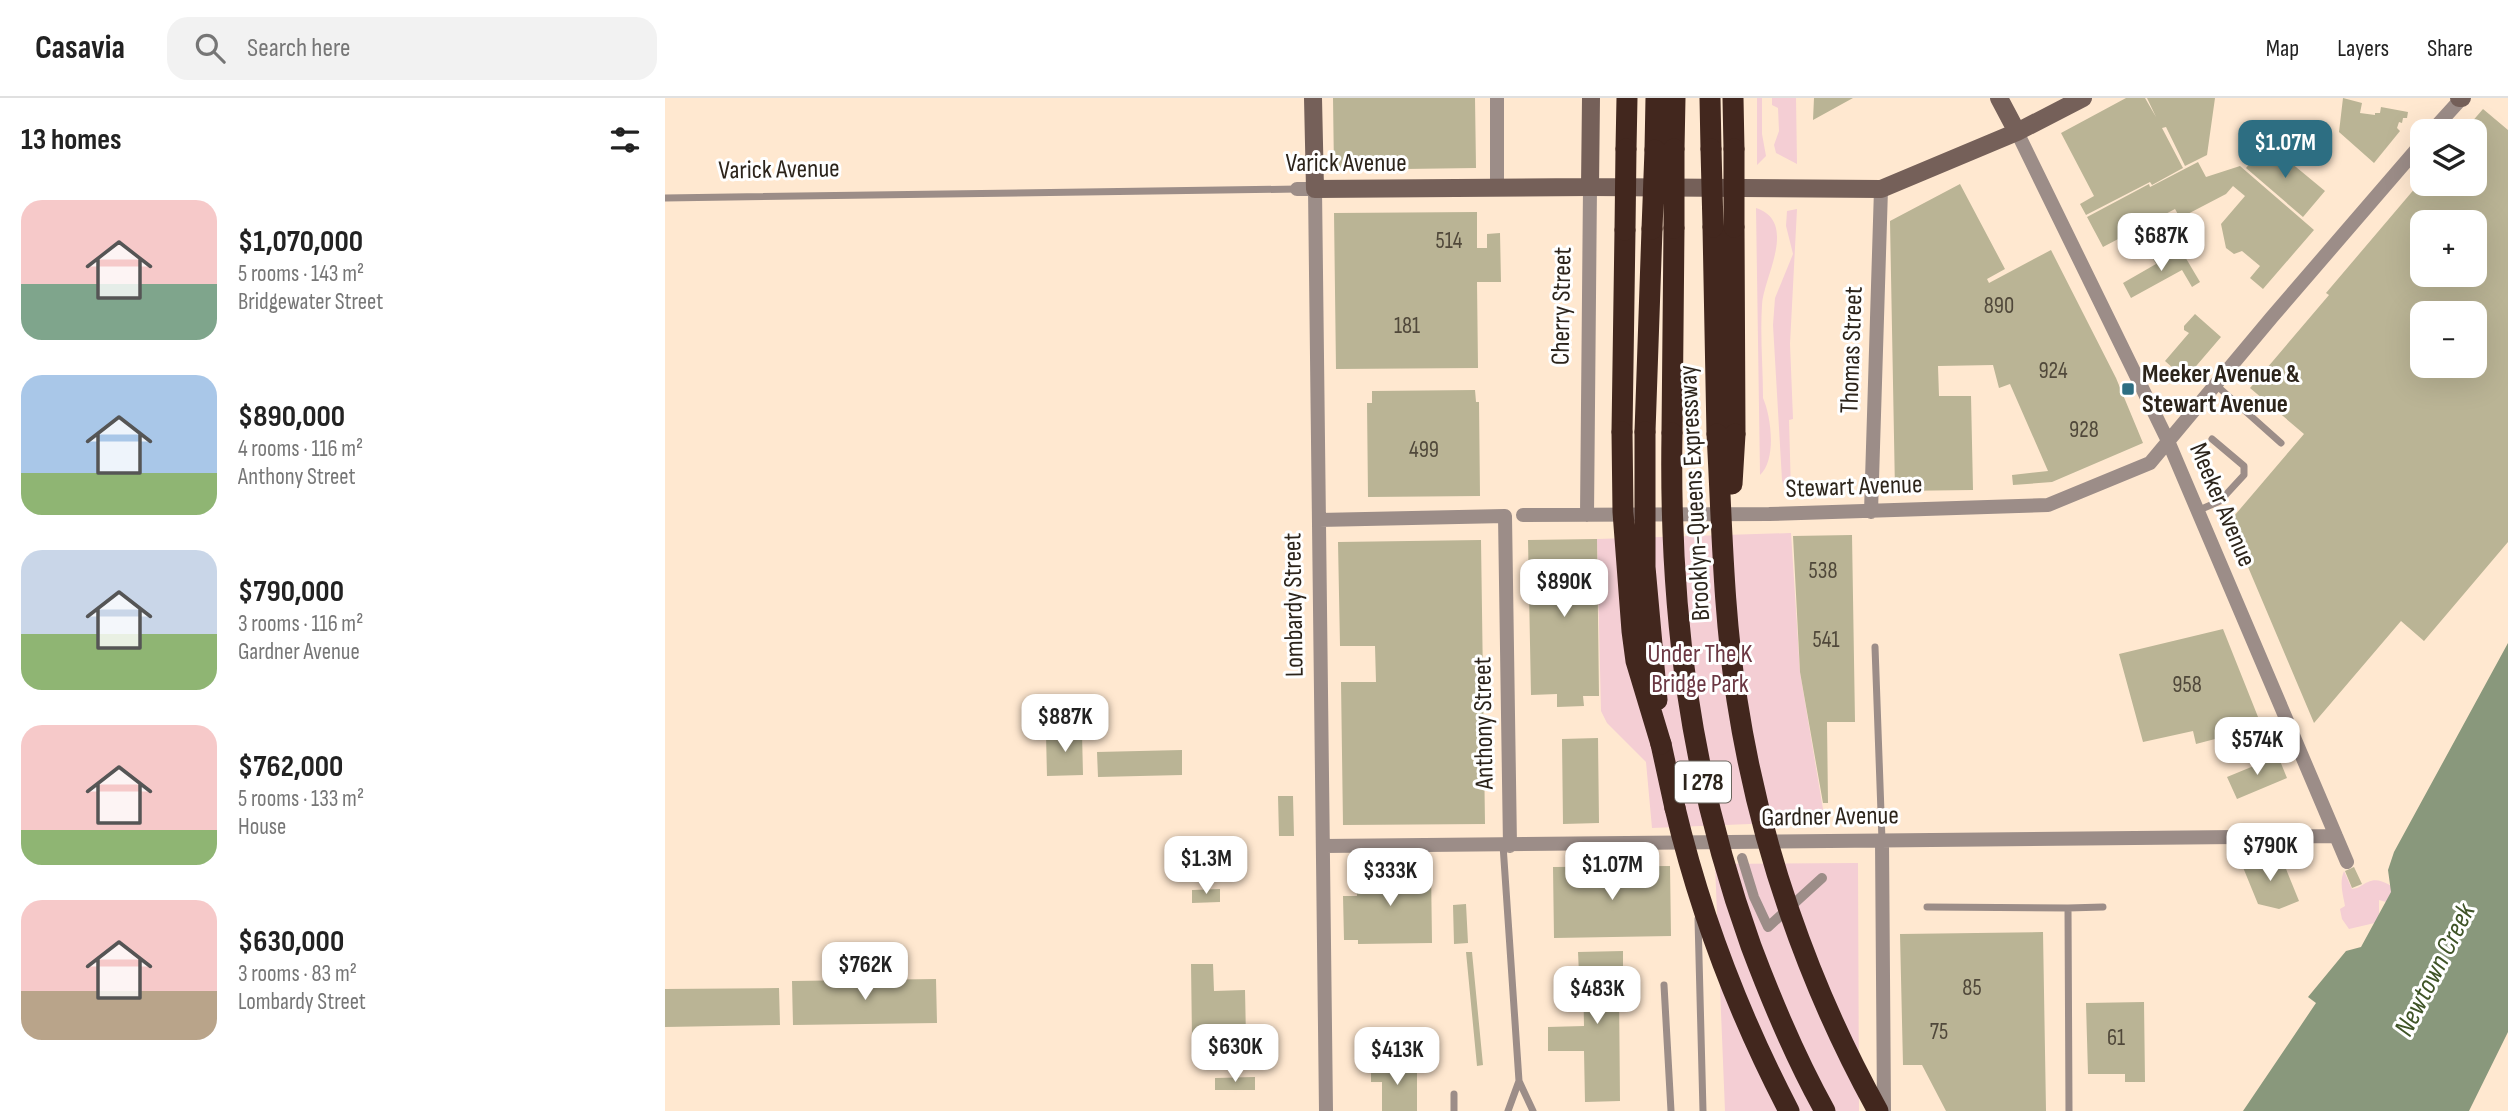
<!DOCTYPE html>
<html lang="en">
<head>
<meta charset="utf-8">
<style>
  body { margin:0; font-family:"Sofia Sans Condensed",sans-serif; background:#f2f2f2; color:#222; height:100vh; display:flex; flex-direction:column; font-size:26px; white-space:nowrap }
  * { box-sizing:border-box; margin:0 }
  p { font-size:23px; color:#767676 }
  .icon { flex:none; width:38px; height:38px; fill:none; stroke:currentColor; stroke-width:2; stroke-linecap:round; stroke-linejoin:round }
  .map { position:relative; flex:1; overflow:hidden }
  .side { display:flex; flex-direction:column; background:#fff; width:665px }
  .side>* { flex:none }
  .buttons { position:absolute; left:1745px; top:21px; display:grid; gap:14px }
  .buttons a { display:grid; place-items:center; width:77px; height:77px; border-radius:14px; background:#fff; box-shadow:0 7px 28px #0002; font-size:35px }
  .price { position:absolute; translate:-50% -60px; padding:0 16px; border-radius:14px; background:#fff; color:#222; font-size:23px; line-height:46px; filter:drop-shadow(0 2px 4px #0008) }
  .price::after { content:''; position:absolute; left:50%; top:42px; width:21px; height:16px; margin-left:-10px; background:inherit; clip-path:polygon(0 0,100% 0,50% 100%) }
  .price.on { background:#2d6e82; color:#fff }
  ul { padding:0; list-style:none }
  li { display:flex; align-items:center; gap:21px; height:175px; padding:0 21px }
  li span { display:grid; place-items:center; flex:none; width:196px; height:140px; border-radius:21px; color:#555 }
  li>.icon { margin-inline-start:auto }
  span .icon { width:84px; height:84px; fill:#fffc; stroke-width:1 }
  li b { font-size:30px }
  h2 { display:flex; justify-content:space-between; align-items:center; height:84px; padding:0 21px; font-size:30px }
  header { display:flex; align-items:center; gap:42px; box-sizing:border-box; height:98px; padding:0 35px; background:#fff; border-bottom:2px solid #e0e0e0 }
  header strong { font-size:33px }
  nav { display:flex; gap:38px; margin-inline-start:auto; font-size:24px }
  .search { width:490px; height:63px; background:#f2f2f2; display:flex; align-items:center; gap:18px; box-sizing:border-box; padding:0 24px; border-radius:21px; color:#767676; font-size:26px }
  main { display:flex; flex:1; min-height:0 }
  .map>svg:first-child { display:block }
  .green { fill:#f4ced4 }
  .water { fill:#89987c }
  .building { fill:#bab495; fill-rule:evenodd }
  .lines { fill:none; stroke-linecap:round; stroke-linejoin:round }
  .service { stroke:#9c8d88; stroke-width:7 }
  .pedestrian { stroke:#9c8d88; stroke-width:10 }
  .minor { stroke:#9c8d88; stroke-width:14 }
  .secondary { stroke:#756059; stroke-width:18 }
  .motorway { stroke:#42271e; stroke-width:21 }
  .motorway-bridge { stroke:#42271e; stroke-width:21 }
  .poi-dot { fill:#2d6e82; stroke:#fff; stroke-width:2.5 }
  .labels { text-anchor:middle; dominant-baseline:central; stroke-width:6; stroke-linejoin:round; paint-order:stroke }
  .number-label { font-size:23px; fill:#50483a }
  .shield { fill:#fff; stroke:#6b665f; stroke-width:2 }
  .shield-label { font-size:24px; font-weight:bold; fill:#2c241b }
  .street-label { font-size:26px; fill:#2c241b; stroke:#fff }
  .poi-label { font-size:26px; font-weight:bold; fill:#2c241b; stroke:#fff; text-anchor:start }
  .park-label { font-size:26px; fill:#6b3843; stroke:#fff }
  .water-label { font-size:28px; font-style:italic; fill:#3f5427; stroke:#fff }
</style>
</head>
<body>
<header>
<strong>Casavia</strong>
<div class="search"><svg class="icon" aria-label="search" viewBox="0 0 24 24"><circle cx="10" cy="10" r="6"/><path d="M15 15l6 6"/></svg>Search here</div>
<nav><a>Map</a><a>Layers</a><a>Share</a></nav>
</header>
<main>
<section class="side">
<h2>13 homes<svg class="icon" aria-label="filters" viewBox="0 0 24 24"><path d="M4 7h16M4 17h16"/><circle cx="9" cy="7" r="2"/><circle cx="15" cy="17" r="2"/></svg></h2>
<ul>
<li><span style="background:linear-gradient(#f6c9c9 60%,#7fa58c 0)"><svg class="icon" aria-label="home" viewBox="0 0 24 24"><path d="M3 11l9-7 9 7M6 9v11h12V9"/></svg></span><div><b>$1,070,000</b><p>5 rooms · 143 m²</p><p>Bridgewater Street</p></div></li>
<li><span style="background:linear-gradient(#a9c7e8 70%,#8fb573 0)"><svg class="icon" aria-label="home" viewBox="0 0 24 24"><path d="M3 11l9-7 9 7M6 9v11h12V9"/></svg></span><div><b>$890,000</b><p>4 rooms · 116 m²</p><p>Anthony Street</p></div></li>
<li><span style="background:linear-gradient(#c9d6e8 60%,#8fb573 0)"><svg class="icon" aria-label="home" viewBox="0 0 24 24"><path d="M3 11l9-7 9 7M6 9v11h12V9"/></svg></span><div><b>$790,000</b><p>3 rooms · 116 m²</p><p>Gardner Avenue</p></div></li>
<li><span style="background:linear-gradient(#f6c9c9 75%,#8fb573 0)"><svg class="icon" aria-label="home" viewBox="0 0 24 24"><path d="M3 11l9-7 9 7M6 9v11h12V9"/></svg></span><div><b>$762,000</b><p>5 rooms · 133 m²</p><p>House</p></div></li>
<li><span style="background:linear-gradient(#f6c9c9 65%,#b9a48a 0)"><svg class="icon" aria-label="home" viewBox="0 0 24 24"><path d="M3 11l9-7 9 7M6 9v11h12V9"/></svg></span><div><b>$630,000</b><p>3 rooms · 83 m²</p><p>Lombardy Street</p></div></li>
</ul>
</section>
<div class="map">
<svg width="1843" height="1013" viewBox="0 0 1843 1013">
  <rect width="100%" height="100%" fill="#ffe8d0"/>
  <!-- green -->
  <path class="green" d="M1092 0H1097V36L1101 58 1092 67Z
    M1107 0H1131L1132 66 1111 55 1109 47 1114 33 1113 10 1107 7Z
    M1091 110C1134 124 1098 180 1097 207 1095 238 1098 269 1098 300 1106 318 1112 361 1095 377Z
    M1132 111 1125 246 1128 321 1124 322 1126 394 1119 389 1117 382 1108 227 1110 200 1128 156 1121 128 1122 113Z
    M1126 435 1135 574 1160 723 987 730 981 664 942 625 936 613 932 441Z
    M1193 765 1194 1013H1060L1050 766Z
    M1679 773 1687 791C1695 790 1696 787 1703 784 1714 778 1726 788 1735 793L1728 806 1714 802V824L1684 831 1677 821 1675 811 1680 808C1678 796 1674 785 1679 773Z"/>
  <!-- water -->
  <path class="water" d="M1843 545V934L1804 1013H1578L1651 905 1643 899 1681 853 1696 849 1726 794 1723 772 1729 754Z"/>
  <!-- building -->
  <path class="building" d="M668 0H810L811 70 669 72Z
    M1149 0H1188L1148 22Z
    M1461 0H1480L1491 19 1482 0H1550L1542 57 1520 68 1501 29 1497 30 1518 70 1487 87 1485 84 1421 117 1415 106 1429 98 1396 35Z
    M1678 0 1697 5 1695 15 1710 17V15H1715L1716 9 1743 14 1742 20H1738L1737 25 1734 24 1732 30 1735 33 1709 65 1674 34Z
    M1818 11 1843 32V444L1759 543 1736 523 1649 625 1564 424 1639 336 1585 290 1664 197 1661 195 1757 82V86H1810V33H1799ZM1757 124H1810V177H1757ZM1757 215H1810V268H1757Z
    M1602 45 1660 93 1638 119 1581 70Z
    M1533 64 1541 79 1575 68 1649 132 1598 191 1585 180 1595 168 1577 153 1569 156 1561 150 1556 126 1580 98 1568 88 1561 96 1515 120 1510 111 1438 149 1422 119 1484 86 1485 89Z
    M1295 86 1340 171 1322 181 1324 185 1386 152 1451 280 1478 345 1387 384 1348 387 1347 377 1383 373 1345 286 1334 290 1328 267 1273 268 1274 298H1306L1308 392 1230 393 1225 123Z
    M812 114V150H822V136L835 135 836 184H812L813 270 671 271 669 115Z
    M1507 151 1510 155 1516 152 1535 184 1527 189 1517 172 1466 200 1458 185 1491 166 1488 161Z
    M1530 216 1556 239 1520 281 1500 263 1524 235 1519 232V228Z
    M810 292 811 304H814L815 398 703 399 702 305H707V293Z
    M1187 437 1190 624H1162L1163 705H1158L1135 574 1128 438Z
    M932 441 934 598H918L919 608 892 609V596L866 597 863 442Z
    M816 442 820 726 678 727 676 584H711L710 548H675L673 444Z
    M1558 531 1599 634 1572 644 1569 636 1531 646 1528 633 1478 644 1454 556Z
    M417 635 418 677 382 678 381 636Z
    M933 640 934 725 898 726 897 641Z
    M517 652V677L433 679 432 654Z
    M1613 658 1622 680 1572 701 1562 679Z
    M613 698H628L629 738H614Z
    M1617 761 1634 803 1614 811 1593 806 1575 762Z
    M1005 768 1006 838 889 840 888 769Z
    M1689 769 1697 786 1687 790 1680 773Z
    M766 771 767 845 693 846V842H679L678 798H692L691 772Z
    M555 791V804L527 805V792Z
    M801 806 803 845 789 846 788 807Z
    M1378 834 1381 1013H1281L1257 967H1238L1235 836Z
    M958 853V890H954L955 1003 920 1004 919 953H883V929L919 928 918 875 914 876 913 854Z
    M801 854H807L818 967 812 968Z
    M526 866H548L549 893 580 892 581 940 527 941Z
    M271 881 272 925 128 927 127 883Z
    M114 890 115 927 0 929V891Z
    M1479 904 1480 984H1460V976H1423L1421 905Z
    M706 968H752V1013H717V984H706Z
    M590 979V992H550V980Z"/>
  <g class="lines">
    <!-- service -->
    <path class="service" d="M0 100 632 91
      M1551 287 1616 345
      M1532 413 1555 403 1579 377V368L1547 341
      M1210 549 1217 742
      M838 747 854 983 868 1013
      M1262 809 1403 810
      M1033 821 1038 1013
      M999 887 1006 1013
      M789 996V1013
      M843 1013 854 983
      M1404 1013 1403 810 1438 809"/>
    <!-- pedestrian -->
    <path class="pedestrian" d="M1077 760 1089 799 1103 829 1157 780"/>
    <!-- minor -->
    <path class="minor" d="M832 0V90
      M1767 33 1796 1
      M1352 34 1503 343 1682 764
      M632 91H650L661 1013
      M1206 414 1216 91
      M858 417 1104 416 1383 407 1485 365 1607 219 1757 45
      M922 417 925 89
      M654 422 840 418 845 748
      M1217 743 1219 1013
      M659 748 1671 738"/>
    <!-- secondary -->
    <path class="secondary" d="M648 0 650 91 925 89 1216 91 1352 34 1418 0
      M1334 0 1352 34
      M1794 0H1797
      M925 89 926 0"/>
    <!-- motorway -->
    <path class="motorway" d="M1045 0 1046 51
      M1068 0 1069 51
      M961 51 962 0
      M1009 51 1010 0
      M990 52 991 0
      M1048 129 1052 336
      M1069 129 1070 336
      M957 334 960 132
      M980 334 987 131
      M1007 335 1009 130
      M996 646 1010 710"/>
    <!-- motorway-bridge -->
    <path class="motorway-bridge" d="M1046 51 1048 129
      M1069 129V51
      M1009 130V51
      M987 131 990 52
      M960 132 961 51
      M957 334 958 414 967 533 971 563 996 646
      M980 334V469L992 602
      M1007 335C1004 515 1025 678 1086 848 1107 904 1131 961 1160 1013
      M1052 336C1057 424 1058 514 1072 602 1094 745 1143 887 1213 1013
      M1067 386 1070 336
      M1010 710C1035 815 1074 917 1124 1013"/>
  </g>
  <!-- markers -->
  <rect class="poi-dot" x="1456" y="284" width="14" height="14" rx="3.5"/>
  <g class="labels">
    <!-- number labels -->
    <g class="number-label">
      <text x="784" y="143">514</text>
      <text x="1334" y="208">890</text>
      <text x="742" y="228">181</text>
      <text x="1388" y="273">924</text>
      <text x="1419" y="332">928</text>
      <text x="759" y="352">499</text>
      <text x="1158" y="473">538</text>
      <text x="1161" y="542">541</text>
      <text x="1522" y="587">958</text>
      <text x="1307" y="890">85</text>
      <text x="1274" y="934">75</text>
      <text x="1451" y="940">61</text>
    </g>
    <!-- shield labels -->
    <rect class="shield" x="1010" y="663.5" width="56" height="41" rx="5"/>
    <g class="shield-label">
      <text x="1038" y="684">I 278</text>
    </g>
    <!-- street labels -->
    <g class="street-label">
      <text x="681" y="65">Varick Avenue</text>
      <text transform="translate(114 72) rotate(-1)">Varick Avenue</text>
      <text transform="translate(897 208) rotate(-89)">Cherry Street</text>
      <text transform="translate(1187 252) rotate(-88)">Thomas Street</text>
      <text transform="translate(1189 389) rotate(-2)">Stewart Avenue</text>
      <text transform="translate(1030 395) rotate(-93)">Brooklyn-Queens Expressway</text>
      <text transform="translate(1557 407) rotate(67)">Meeker Avenue</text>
      <text transform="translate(629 507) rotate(-91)">Lombardy Street</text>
      <text transform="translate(819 625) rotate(-91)">Anthony Street</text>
      <text transform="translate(1165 719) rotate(-1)">Gardner Avenue</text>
    </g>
    <!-- poi labels -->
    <g class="poi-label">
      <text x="1477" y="276">Meeker Avenue &amp;<tspan x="1477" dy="30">Stewart Avenue</tspan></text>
    </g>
    <!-- park labels -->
    <g class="park-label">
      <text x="1035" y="556">Under The K<tspan x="1035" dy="30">Bridge Park</tspan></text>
    </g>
    <!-- water labels -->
    <g class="water-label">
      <text transform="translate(1770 872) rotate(-63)">Newtown Creek</text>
    </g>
  </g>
</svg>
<div class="buttons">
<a><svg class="icon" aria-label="layers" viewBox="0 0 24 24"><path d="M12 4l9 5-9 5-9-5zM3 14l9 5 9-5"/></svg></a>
<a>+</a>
<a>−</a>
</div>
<b class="price on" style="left:1620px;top:82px">$1.07M</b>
<b class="price" style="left:1496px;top:175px">$687K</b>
<b class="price" style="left:899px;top:521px">$890K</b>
<b class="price" style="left:400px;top:656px">$887K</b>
<b class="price" style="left:1592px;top:679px">$574K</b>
<b class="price" style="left:1605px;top:785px">$790K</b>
<b class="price" style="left:541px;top:798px">$1.3M</b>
<b class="price" style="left:947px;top:804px">$1.07M</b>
<b class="price" style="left:725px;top:810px">$333K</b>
<b class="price" style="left:200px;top:904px">$762K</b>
<b class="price" style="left:932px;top:928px">$483K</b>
<b class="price" style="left:570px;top:986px">$630K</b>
<b class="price" style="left:732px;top:989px">$413K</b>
</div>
</main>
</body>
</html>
